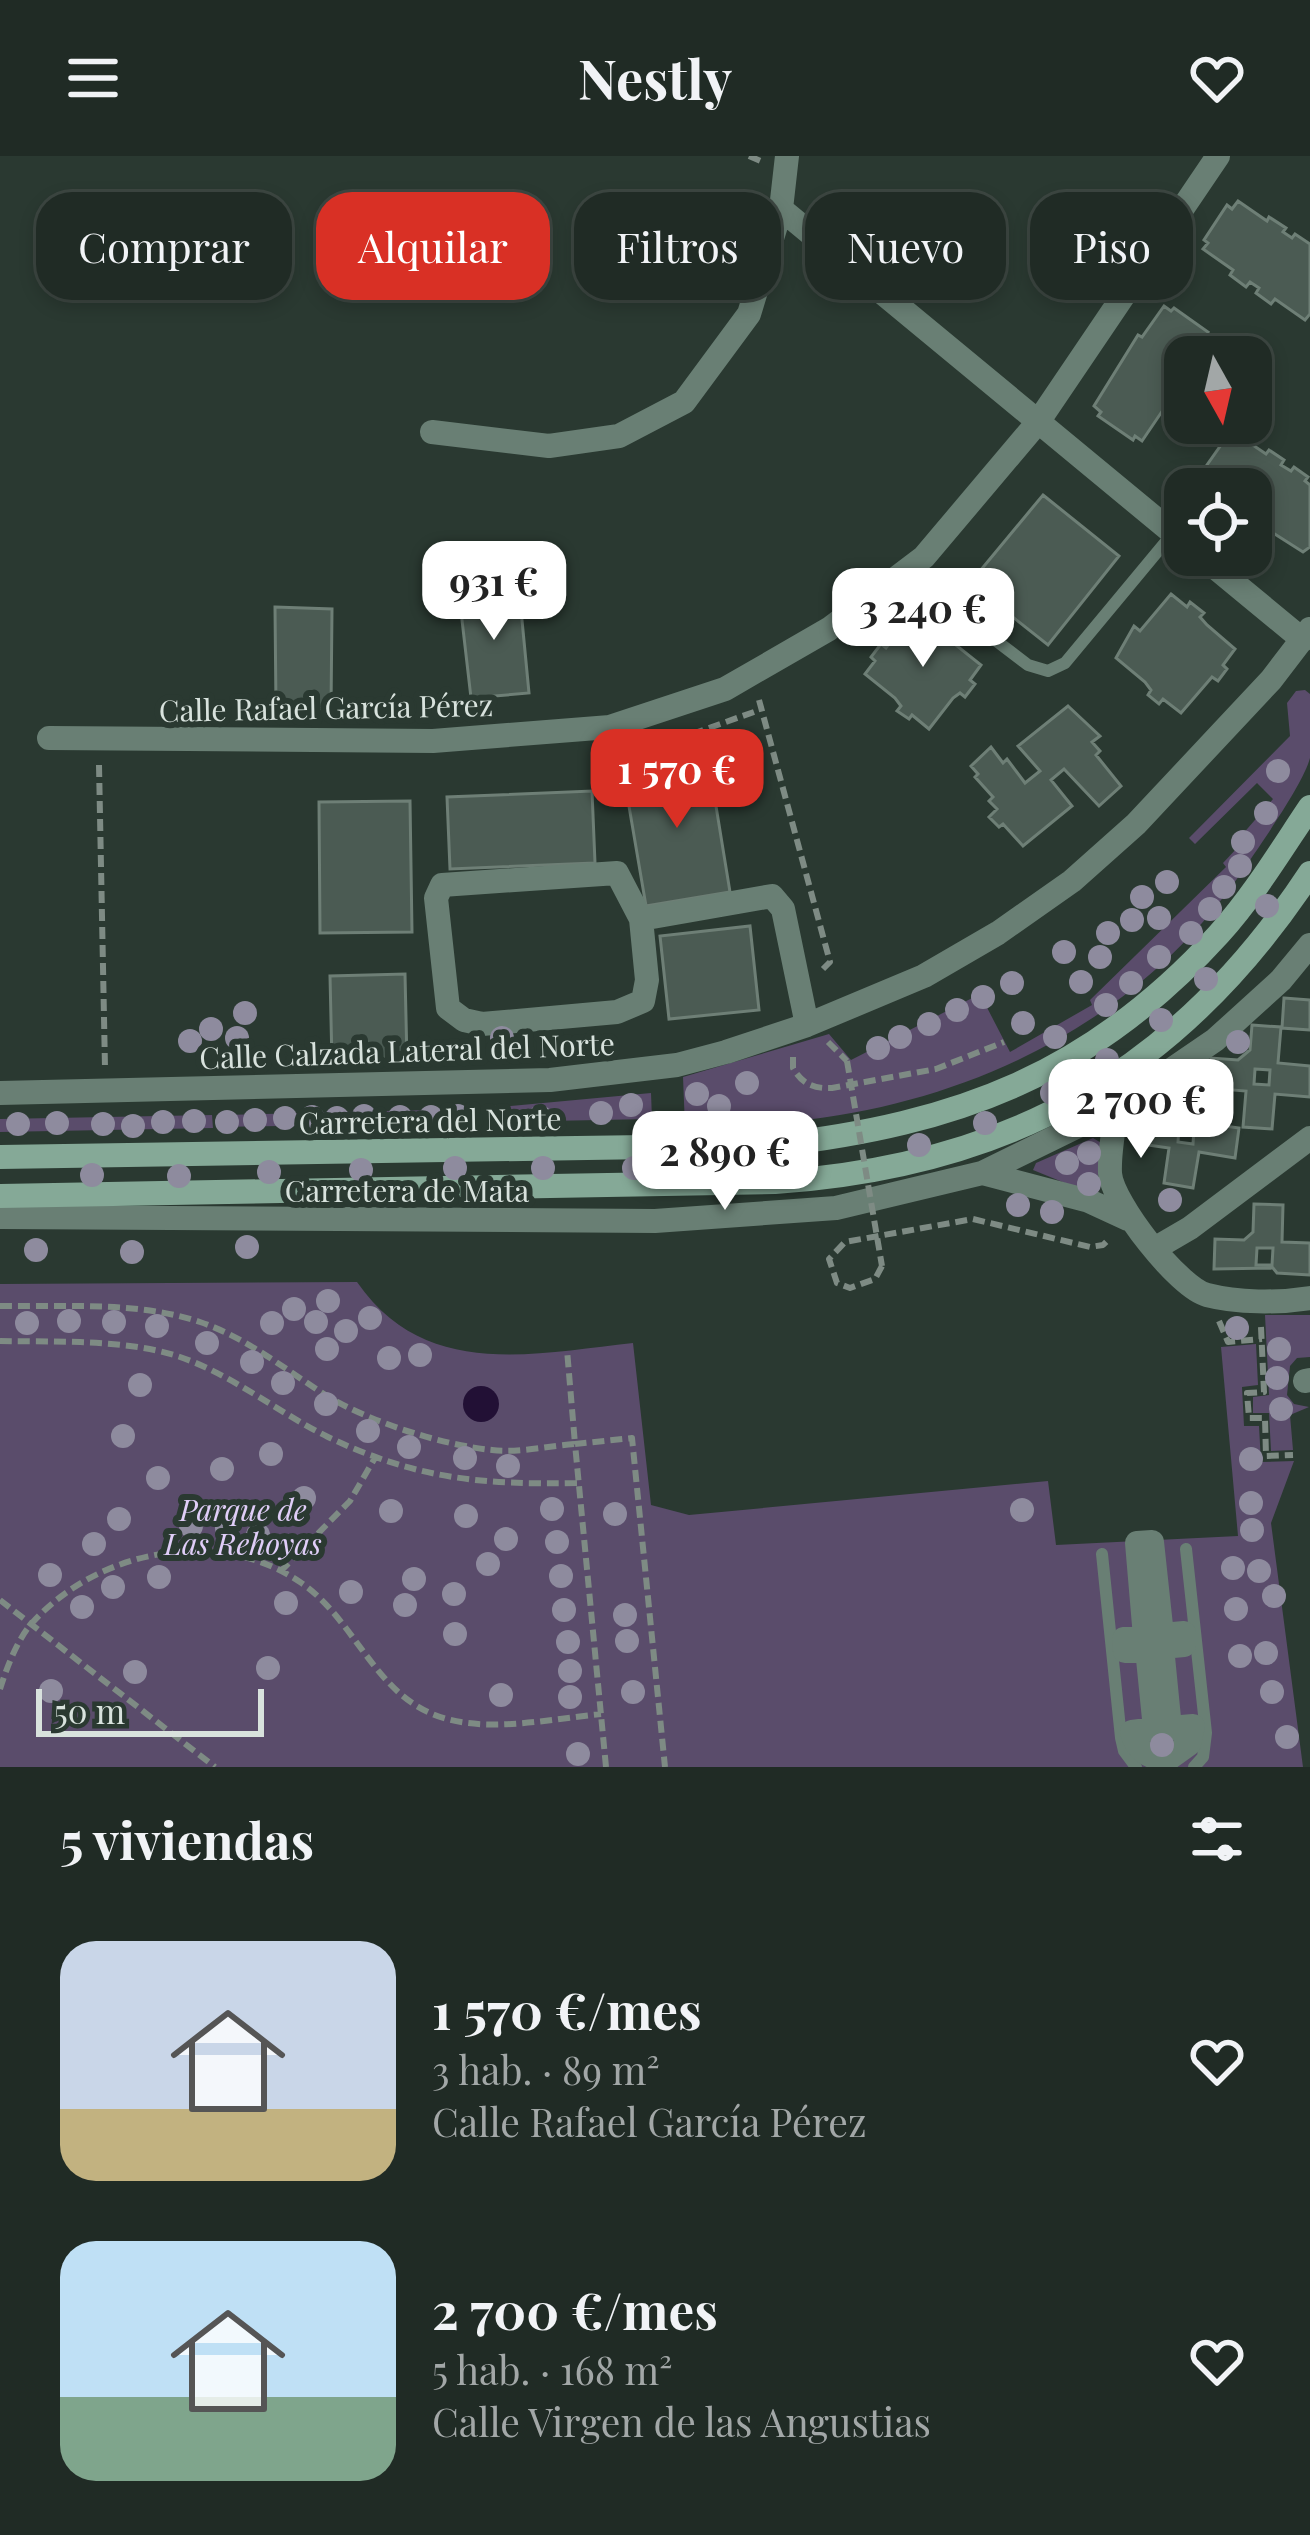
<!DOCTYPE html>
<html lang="es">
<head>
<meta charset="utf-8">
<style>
  body { margin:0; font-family:"Playfair Display",serif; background:#2d3732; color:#f1f3f6; height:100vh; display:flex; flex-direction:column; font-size:45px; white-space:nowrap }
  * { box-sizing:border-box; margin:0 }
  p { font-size:39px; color:#a2a7a7 }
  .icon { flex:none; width:66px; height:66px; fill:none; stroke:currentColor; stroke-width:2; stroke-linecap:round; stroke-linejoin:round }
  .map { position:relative; height:1611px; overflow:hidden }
  .drawer { display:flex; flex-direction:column; background:#202b25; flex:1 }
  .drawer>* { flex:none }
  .banner { position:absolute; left:36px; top:36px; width:1239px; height:108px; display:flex; gap:24px }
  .needle { width:78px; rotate:172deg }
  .tools { position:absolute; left:1164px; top:180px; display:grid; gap:24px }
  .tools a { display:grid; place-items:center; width:108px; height:108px; border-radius:24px; background:#202b25; box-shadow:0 6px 18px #0003,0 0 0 3px #3d4742; font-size:60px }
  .scale { position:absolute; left:36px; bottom:30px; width:228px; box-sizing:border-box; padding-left:12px; border:6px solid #d8e2dd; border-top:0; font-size:33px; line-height:42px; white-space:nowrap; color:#d8e2dd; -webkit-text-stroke:9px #2a3931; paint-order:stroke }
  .price { position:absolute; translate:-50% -102px; padding:0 27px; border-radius:24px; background:#fff; color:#222; font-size:39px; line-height:78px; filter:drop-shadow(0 3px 6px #0008) }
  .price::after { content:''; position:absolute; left:50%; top:72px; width:36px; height:27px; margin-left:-18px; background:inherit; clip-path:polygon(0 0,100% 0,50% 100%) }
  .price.current { background:#d93025; color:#fff }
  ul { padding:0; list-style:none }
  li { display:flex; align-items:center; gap:36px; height:300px; padding:0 60px }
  li span { display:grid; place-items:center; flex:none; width:336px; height:240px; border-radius:36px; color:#555 }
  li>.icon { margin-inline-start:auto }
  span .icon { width:144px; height:144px; fill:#fffc; stroke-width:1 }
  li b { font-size:51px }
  h2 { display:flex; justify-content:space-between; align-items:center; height:144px; padding:0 60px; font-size:51px }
  .tag { padding:0 42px; border-radius:36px; background:#202b25; box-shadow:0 6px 18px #0003,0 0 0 3px #3d4742; font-size:42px; line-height:108px }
  .tag.current { background:#d93025; color:#fff }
  header { display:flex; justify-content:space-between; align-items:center; height:156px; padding:0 60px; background:#202b25; font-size:54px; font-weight:700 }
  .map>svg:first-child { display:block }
  .green { fill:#5a4c6b }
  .water { fill:#221035 }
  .building { fill:#4b5b53; stroke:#6e7f76; stroke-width:3; fill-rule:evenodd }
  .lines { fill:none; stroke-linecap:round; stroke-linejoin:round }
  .path { stroke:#7e8b84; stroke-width:6; stroke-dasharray:12 6; stroke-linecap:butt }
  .lane { stroke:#697f74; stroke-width:12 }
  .street { stroke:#697f74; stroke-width:24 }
  .secondary { stroke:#85a997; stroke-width:24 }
  .path-bridge { stroke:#7e8b84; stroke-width:6; stroke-dasharray:12 6; stroke-linecap:butt }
  .tree { fill:#8e8b9e }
  .labels { text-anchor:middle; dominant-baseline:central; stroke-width:12; stroke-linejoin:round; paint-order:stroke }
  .street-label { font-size:30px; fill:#d8e2dd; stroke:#2a3931 }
  .park-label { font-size:30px; font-style:italic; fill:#e0cef8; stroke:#2a3931 }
</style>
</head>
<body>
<header><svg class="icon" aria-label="menu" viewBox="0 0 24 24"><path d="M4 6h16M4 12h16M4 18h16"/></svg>Nestly<svg class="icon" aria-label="heart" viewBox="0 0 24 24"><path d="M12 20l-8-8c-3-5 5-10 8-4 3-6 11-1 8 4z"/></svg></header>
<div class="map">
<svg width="1310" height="1611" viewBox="0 0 1310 1611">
  <rect width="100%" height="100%" fill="#2a3931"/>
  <!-- green -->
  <path class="green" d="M1305 534 1310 538C1310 557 1310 584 1310 602 1303 629 1256 695 1239 720 1136 867 970 947 795 965 759 969 721 969 685 971L683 921 829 878 851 904 980 838 1010 896 1092 849 1090 844 1226 711 1223 707 1238 691 1235 687 1273 643 1257 627 1195 688 1189 682 1290 580 1287 547 1296 535Z
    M651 937 652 963 489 966V952Z
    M473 953V966L223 971 222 959Z
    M212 959 213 972 0 976V963Z
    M1093 982 1103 988 1096 1035 1092 1038 1033 1014 1036 1007Z
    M357 1126C425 1224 532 1198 633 1187L651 1349 689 1359 1048 1325 1056 1389 1238 1380 1221 1191 1256 1188 1258 1229 1242 1231 1244 1270H1259L1261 1306 1294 1305 1271 1367 1303 1611H0V1128Z
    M1265 1159H1310V1201L1297 1202 1290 1210 1287 1239 1294 1248 1309 1251 1290 1259 1293 1294 1271 1295 1269 1257H1253V1241L1269 1239Z"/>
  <!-- water -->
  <path class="water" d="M463 1248a18 18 0 1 1 36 0a18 18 0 1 1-36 0Z"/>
  <!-- building -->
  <path class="building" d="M1238 45 1267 65 1269 61 1286 72 1283 76 1292 82 1295 78 1310 88V158L1305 164 1275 143 1271 148 1256 137 1259 132 1250 126 1246 131 1230 119 1233 114 1203 93 1208 87 1204 84 1227 49 1232 53Z
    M1164 150 1171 155 1174 152 1208 176 1205 180 1212 184 1200 201H1185V233L1180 230 1172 241 1177 244 1168 257 1163 254 1142 285 1135 280 1133 284 1098 260 1101 256 1094 250 1138 179 1142 181Z
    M1235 277 1266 298 1269 294 1284 304 1281 309 1291 315 1294 311 1308 321 1305 325 1310 329V391L1303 396 1251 363V333H1212L1202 326 1207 319 1202 316 1226 282 1230 285Z
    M1043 339 1119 400 1048 489 970 427Z
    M519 433 529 537 471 542 459 438Z
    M1171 438 1187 451 1190 446 1204 457 1200 461 1207 469 1235 493 1223 509 1227 513 1218 525 1212 521 1181 557 1163 543 1159 548 1148 539 1151 534 1145 526 1116 502 1134 470 1140 475Z
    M275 451 332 453 331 553 276 551Z
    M917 456 934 469 938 464 950 472 946 477 952 486 981 509 970 524 975 528 965 541 960 537 953 542 929 573 912 559 909 563 897 555 901 550 895 542 865 518 875 505 871 501 881 488 886 492 893 483 896 485Z
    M1068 550 1100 580 1092 586 1100 595 1096 599 1121 630 1099 650 1064 613 1051 624 1072 650 1023 690 1003 668 999 671 989 661 997 653 989 645 993 641 975 621 978 618 971 610 991 591 1003 607 1007 603 1025 627 1040 615 1018 590Z
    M708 601 730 736 646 750 623 615Z
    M592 635 595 707 450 713 447 641Z
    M410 645 412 776 320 777 319 646Z
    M750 770 759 854 669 863 660 780Z
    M405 818 407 906 332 907 330 820Z
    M1284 842 1310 844V874L1282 872Z
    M1252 869 1281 871 1278 907 1310 910V941L1275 938 1272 973 1243 971 1246 935 1209 932 1203 967 1239 972 1235 1002 1199 996 1193 1032 1164 1027 1169 992 1134 987 1139 957 1165 961 1174 953 1178 927 1208 930 1211 902 1238 904 1250 894ZM1255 913 1270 914 1269 929 1254 928ZM1179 971 1194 973 1193 988 1178 986Z
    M1254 1048 1283 1049 1282 1086 1310 1087V1119L1277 1117 1273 1112 1214 1113 1215 1083 1244 1084 1253 1076ZM1257 1092H1273L1272 1109H1256Z"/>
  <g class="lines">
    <!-- path -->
    <path class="path" d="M749 0 763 6
      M759 544 830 806 823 813
      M675 584 754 556
      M99 609 105 912
      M828 886 847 905
      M793 901V912C802 928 814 933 832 932L936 913 1004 886
      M882 1110 875 1123 850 1132 837 1127 829 1103 845 1086 973 1063 1090 1091 1103 1089 1109 1083
      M0 1150C67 1151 136 1145 200 1166 247 1182 286 1214 327 1240 370 1266 442 1289 492 1294 518 1297 549 1290 575 1288L567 1194
      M1219 1165 1228 1186 1262 1183
      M1261 1171 1264 1236 1247 1237 1249 1262H1265L1266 1300 1293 1299
      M0 1185C56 1186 120 1183 174 1199 229 1216 277 1256 328 1281 416 1323 482 1329 578 1327
      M280 1416 350 1345 376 1300
      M0 1444 215 1611
      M0 1533C7 1511 17 1484 32 1467 98 1394 217 1370 300 1426 352 1461 372 1530 428 1556 478 1580 548 1563 601 1558
      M606 1611 575 1288 632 1282 665 1611"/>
    <!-- lane -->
    <path class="lane" d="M906 416 1028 509 1048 515 1065 507 1173 377
      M1186 1393 1206 1577 1203 1601 1194 1611
      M1102 1398 1121 1582 1124 1595 1136 1611"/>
    <!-- street -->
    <path class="street" d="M781 53 1185 387
      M432 276 549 290 619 280 684 246 749 158 781 53 787 0
      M1200 399 1303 484
      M49 582 433 585 610 571 725 533 829 473 924 401 1038 266 1218 0
      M641 763 617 717 442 729 436 742 448 852 464 864 482 868 617 856 643 845 647 824 641 763 772 740 783 753 807 869
      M0 937 550 924 677 909 726 896 807 869 924 820 998 777 1072 725 1136 668 1271 524 1310 473
      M1117 951C1114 972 1109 996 1110 1017 1112 1047 1179 1132 1207 1139 1238 1147 1278 1147 1310 1142
      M982 1017 1089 1045 1128 1063
      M0 1061 655 1065 836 1052 982 1017 1117 951 1215 884 1281 824 1310 789
      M1154 1093 1190 1072 1310 982
      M1305 1225 1310 1224
      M1152 1386 1162 1479 1184 1477V1489L1162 1491 1170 1572 1193 1570 1189 1588 1168 1603C1150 1603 1136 1594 1132 1576L1155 1573 1147 1493 1125 1495 1124 1483 1145 1481 1137 1387Z"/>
    <!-- secondary -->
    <path class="secondary" d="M0 1001 774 989C958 968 1092 918 1219 778 1254 739 1281 694 1310 651
      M0 1040 775 1026C1011 1010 1179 916 1310 717"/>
    <!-- path-bridge -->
    <path class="path-bridge" d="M847 905 882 1110"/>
  </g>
  <!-- trees -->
  <g class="tree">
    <circle cx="1278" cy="615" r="12"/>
    <circle cx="1266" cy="657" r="12"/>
    <circle cx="1243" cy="686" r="12"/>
    <circle cx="1240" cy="710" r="12"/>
    <circle cx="1167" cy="726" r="12"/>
    <circle cx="1224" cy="731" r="12"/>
    <circle cx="1142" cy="741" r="12"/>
    <circle cx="1267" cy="750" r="12"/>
    <circle cx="1210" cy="753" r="12"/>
    <circle cx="1159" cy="762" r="12"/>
    <circle cx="1132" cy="764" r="12"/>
    <circle cx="1108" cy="777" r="12"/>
    <circle cx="1191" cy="777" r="12"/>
    <circle cx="1064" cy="796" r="12"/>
    <circle cx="1100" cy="801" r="12"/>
    <circle cx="1159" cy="801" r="12"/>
    <circle cx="1206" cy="823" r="12"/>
    <circle cx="1081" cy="826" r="12"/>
    <circle cx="1012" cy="827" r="12"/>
    <circle cx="1131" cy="827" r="12"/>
    <circle cx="983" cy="841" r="12"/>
    <circle cx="1106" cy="849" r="12"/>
    <circle cx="957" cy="854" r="12"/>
    <circle cx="245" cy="857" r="12"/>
    <circle cx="1161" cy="864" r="12"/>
    <circle cx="1023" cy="867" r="12"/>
    <circle cx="929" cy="868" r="12"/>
    <circle cx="211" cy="873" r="12"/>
    <circle cx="900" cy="881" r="12"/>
    <circle cx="1055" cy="881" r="12"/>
    <circle cx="237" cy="882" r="12"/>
    <circle cx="502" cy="882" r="12"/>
    <circle cx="190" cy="885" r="12"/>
    <circle cx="1238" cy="886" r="12"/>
    <circle cx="878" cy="892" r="12"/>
    <circle cx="1107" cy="904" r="12"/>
    <circle cx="747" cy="927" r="12"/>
    <circle cx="1052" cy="937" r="12"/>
    <circle cx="697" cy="938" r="12"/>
    <circle cx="631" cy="949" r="12"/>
    <circle cx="719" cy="950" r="12"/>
    <circle cx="601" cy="957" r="12"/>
    <circle cx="364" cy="960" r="12"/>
    <circle cx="458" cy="960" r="12"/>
    <circle cx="312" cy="961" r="12"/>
    <circle cx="400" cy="961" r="12"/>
    <circle cx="431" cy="961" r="12"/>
    <circle cx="496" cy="961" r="12"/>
    <circle cx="540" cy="961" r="12"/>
    <circle cx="285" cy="962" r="12"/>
    <circle cx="337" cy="962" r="12"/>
    <circle cx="255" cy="964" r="12"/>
    <circle cx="194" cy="965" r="12"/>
    <circle cx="163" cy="966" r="12"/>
    <circle cx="227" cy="966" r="12"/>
    <circle cx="57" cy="967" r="12"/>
    <circle cx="985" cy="967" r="12"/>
    <circle cx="18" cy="968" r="12"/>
    <circle cx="103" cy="968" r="12"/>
    <circle cx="133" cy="970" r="12"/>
    <circle cx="919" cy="989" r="12"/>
    <circle cx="1089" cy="997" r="12"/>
    <circle cx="772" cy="1007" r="12"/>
    <circle cx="1067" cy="1007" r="12"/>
    <circle cx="713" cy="1008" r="12"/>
    <circle cx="455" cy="1012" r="12"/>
    <circle cx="543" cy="1012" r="12"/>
    <circle cx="634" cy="1012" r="12"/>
    <circle cx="361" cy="1014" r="12"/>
    <circle cx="269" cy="1016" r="12"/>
    <circle cx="92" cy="1019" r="12"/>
    <circle cx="179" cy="1020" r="12"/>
    <circle cx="1089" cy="1028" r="12"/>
    <circle cx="1170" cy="1044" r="12"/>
    <circle cx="1018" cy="1049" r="12"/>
    <circle cx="1052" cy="1056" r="12"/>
    <circle cx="247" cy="1091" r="12"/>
    <circle cx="36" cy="1094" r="12"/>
    <circle cx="132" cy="1096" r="12"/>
    <circle cx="328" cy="1145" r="12"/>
    <circle cx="294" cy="1153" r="12"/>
    <circle cx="370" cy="1162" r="12"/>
    <circle cx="69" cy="1165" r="12"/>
    <circle cx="114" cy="1166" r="12"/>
    <circle cx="316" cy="1166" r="12"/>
    <circle cx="27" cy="1167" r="12"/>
    <circle cx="272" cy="1167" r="12"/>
    <circle cx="157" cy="1170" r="12"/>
    <circle cx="1237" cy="1172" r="12"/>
    <circle cx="346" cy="1175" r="12"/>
    <circle cx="207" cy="1187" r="12"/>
    <circle cx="327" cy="1193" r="12"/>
    <circle cx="1279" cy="1193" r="12"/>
    <circle cx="420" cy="1199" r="12"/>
    <circle cx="389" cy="1202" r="12"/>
    <circle cx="252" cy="1206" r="12"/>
    <circle cx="1277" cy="1222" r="12"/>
    <circle cx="283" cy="1227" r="12"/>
    <circle cx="140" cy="1229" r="12"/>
    <circle cx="326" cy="1248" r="12"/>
    <circle cx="1281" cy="1253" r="12"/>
    <circle cx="368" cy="1275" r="12"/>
    <circle cx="123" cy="1280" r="12"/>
    <circle cx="409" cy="1291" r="12"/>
    <circle cx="271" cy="1298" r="12"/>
    <circle cx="465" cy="1302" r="12"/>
    <circle cx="1251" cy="1303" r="12"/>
    <circle cx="508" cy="1310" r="12"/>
    <circle cx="222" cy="1313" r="12"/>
    <circle cx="158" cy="1322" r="12"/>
    <circle cx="304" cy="1342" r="12"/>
    <circle cx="1251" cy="1347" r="12"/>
    <circle cx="552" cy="1353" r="12"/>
    <circle cx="1022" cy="1354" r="12"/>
    <circle cx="391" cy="1355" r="12"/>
    <circle cx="615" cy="1358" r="12"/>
    <circle cx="466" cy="1360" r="12"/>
    <circle cx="119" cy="1363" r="12"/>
    <circle cx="191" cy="1370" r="12"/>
    <circle cx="227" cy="1372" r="12"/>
    <circle cx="1252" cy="1374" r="12"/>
    <circle cx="258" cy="1379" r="12"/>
    <circle cx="506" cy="1383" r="12"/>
    <circle cx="557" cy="1386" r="12"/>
    <circle cx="94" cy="1388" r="12"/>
    <circle cx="488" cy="1408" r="12"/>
    <circle cx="1233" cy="1412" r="12"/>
    <circle cx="1259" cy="1415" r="12"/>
    <circle cx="50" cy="1419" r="12"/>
    <circle cx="561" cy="1420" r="12"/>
    <circle cx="159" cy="1421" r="12"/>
    <circle cx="414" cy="1423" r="12"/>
    <circle cx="113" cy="1431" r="12"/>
    <circle cx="351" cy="1436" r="12"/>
    <circle cx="454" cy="1438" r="12"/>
    <circle cx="1274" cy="1440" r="12"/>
    <circle cx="286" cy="1447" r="12"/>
    <circle cx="405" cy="1449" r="12"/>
    <circle cx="82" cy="1451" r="12"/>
    <circle cx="1236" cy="1453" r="12"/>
    <circle cx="564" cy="1454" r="12"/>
    <circle cx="625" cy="1459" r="12"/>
    <circle cx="455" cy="1478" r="12"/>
    <circle cx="627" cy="1485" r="12"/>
    <circle cx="568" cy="1486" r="12"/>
    <circle cx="1266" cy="1497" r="12"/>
    <circle cx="1240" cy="1500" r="12"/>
    <circle cx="268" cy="1512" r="12"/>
    <circle cx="570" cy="1515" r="12"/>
    <circle cx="135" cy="1516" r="12"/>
    <circle cx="51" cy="1535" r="12"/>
    <circle cx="633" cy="1536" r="12"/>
    <circle cx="1272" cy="1536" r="12"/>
    <circle cx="501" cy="1539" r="12"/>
    <circle cx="570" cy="1541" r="12"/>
    <circle cx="1287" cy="1581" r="12"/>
    <circle cx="1162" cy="1589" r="12"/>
    <circle cx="578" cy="1598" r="12"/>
  </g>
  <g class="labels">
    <!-- street labels -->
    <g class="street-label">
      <text transform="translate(326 551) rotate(-1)">Calle Rafael García Pérez</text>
      <text transform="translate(407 894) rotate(-2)">Calle Calzada Lateral del Norte</text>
      <text transform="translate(430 964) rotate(-1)">Carretera del Norte</text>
      <text x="407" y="1034">Carretera de Mata</text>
    </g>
    <!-- park labels -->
    <g class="park-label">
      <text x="243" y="1353">Parque de<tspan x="243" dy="34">Las Rehoyas</tspan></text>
    </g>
  </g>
</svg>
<div class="tools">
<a><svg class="needle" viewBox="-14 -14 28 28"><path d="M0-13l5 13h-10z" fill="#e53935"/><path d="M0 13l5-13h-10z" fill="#a2a7a7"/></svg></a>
<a><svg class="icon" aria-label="locate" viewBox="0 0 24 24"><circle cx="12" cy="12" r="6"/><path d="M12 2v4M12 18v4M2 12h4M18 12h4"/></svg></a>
</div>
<div class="scale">50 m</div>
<b class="price" style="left:494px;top:487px">931 €</b>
<b class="price" style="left:923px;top:514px">3 240 €</b>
<b class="price current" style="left:677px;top:675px">1 570 €</b>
<b class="price" style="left:1141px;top:1005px">2 700 €</b>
<b class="price" style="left:725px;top:1057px">2 890 €</b>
<div class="banner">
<a class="tag">Comprar</a>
<a class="tag current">Alquilar</a>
<a class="tag">Filtros</a>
<a class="tag">Nuevo</a>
<a class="tag">Piso</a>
</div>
</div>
<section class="drawer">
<h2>5 viviendas<svg class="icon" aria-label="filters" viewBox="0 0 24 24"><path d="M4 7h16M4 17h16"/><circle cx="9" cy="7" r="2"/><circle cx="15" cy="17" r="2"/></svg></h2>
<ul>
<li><span style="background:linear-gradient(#c9d6e8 70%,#c2b280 0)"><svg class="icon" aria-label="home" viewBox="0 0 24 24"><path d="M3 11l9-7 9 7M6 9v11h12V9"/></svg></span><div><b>1 570 €/mes</b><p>3 hab. · 89 m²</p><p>Calle Rafael García Pérez</p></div><svg class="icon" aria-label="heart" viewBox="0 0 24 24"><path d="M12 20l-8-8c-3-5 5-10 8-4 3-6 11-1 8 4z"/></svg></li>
<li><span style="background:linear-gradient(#bfe0f5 65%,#7fa58c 0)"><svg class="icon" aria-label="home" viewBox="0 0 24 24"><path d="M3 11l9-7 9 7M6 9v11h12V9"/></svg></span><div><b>2 700 €/mes</b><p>5 hab. · 168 m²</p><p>Calle Virgen de las Angustias</p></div><svg class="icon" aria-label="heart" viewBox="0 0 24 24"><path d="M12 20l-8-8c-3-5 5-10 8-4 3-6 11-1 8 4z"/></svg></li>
</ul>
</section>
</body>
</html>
